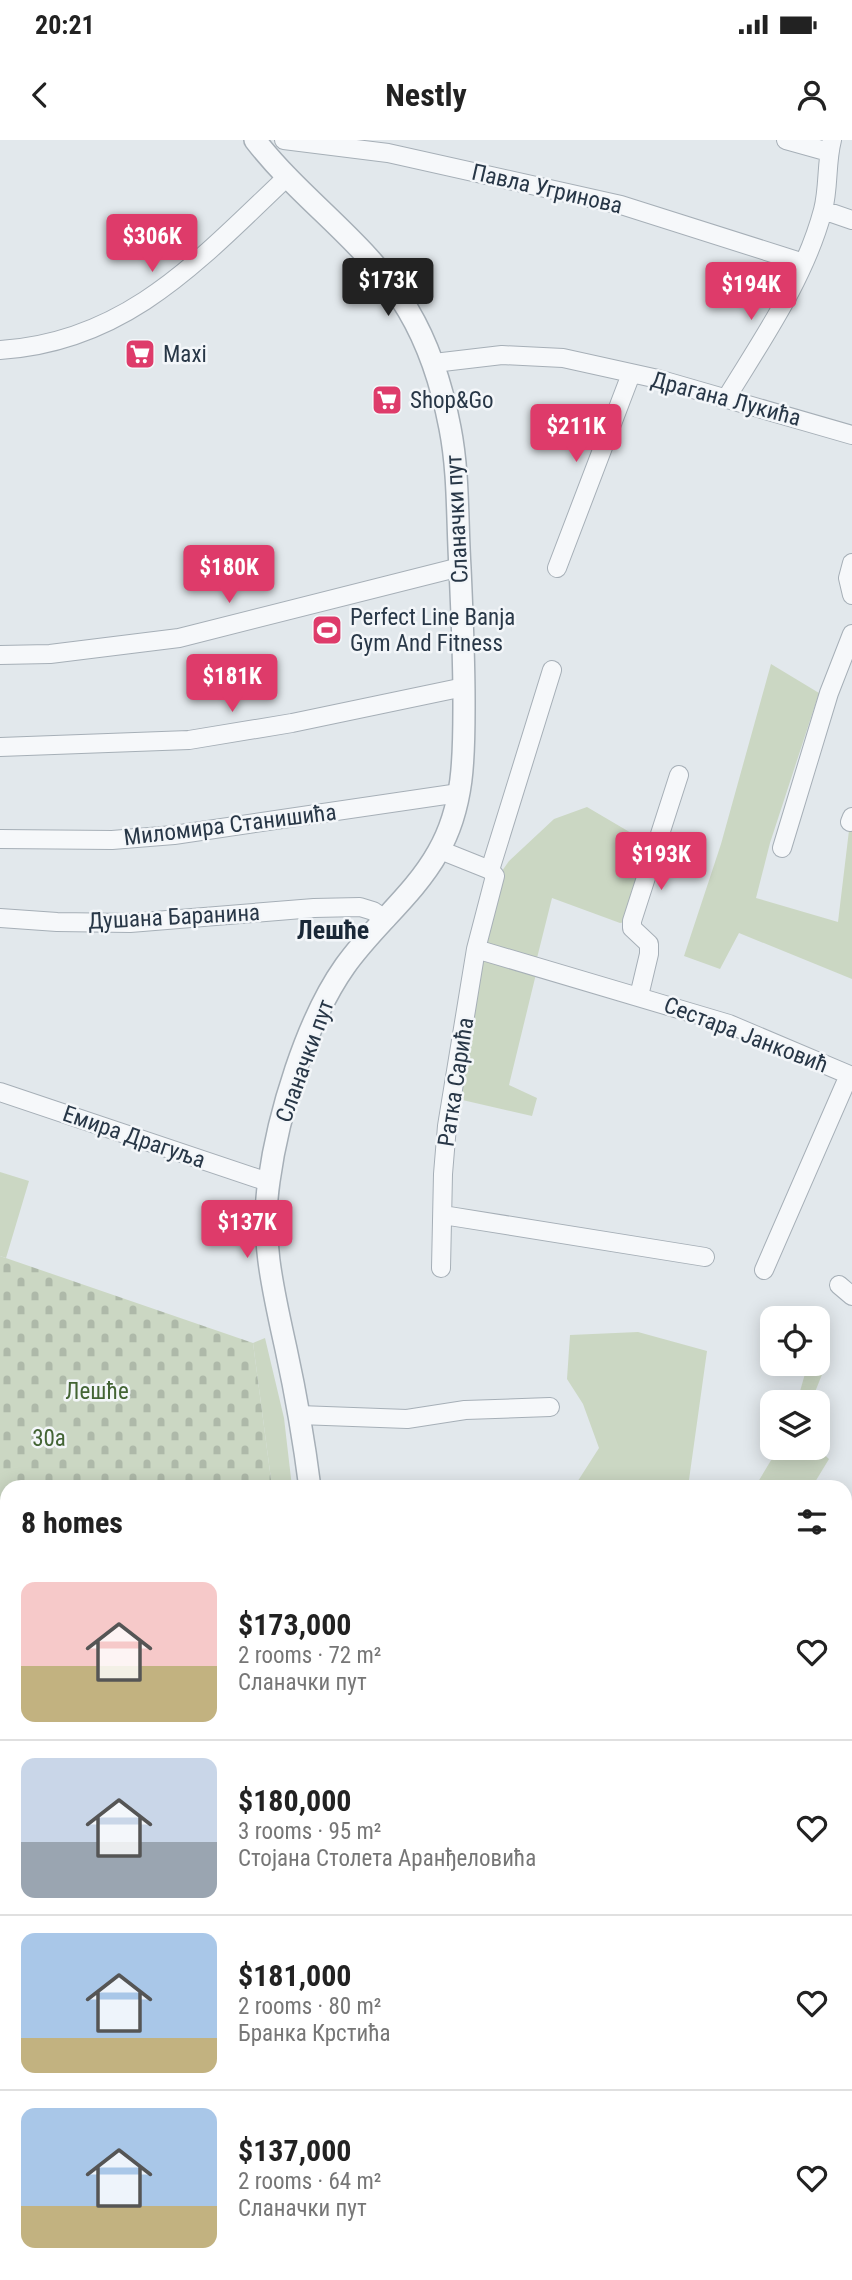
<!DOCTYPE html>
<html lang="en">
<head>
<meta charset="utf-8">
<style>
  body { margin:0; font-family:"Roboto Condensed",sans-serif; background:#f2f2f2; color:#222; height:100vh; display:flex; flex-direction:column; font-size:26px; white-space:nowrap }
  * { box-sizing:border-box; margin:0 }
  p { font-size:23px; color:#767676 }
  .icon { flex:none; width:38px; height:38px; fill:none; stroke:currentColor; stroke-width:2; stroke-linecap:round; stroke-linejoin:round }
  .map { position:relative; flex:1; overflow:hidden }
  .drawer { position:absolute; left:0px; top:1340px; width:852px; height:800px; display:flex; flex-direction:column; background:#fff; border-radius:21px 21px 0 0; box-shadow:0 4px 18px #0003 }
  .drawer>* { flex:none }
  .buttons { position:absolute; left:760px; top:1166px; display:grid; gap:14px }
  .buttons a { display:grid; place-items:center; width:70px; height:70px; border-radius:14px; background:#fff; box-shadow:0 4px 18px #0003; font-size:35px }
  .price { position:absolute; translate:-50% -60px; padding:0 16px; border-radius:7px; background:#de3b6a; color:#fff; font-size:23px; line-height:46px; filter:drop-shadow(0 2px 4px #0008) }
  .price::after { content:''; position:absolute; left:50%; top:42px; width:21px; height:16px; margin-left:-10px; background:inherit; clip-path:polygon(0 0,100% 0,50% 100%) }
  .price.current { background:#222; color:#fff }
  ul { padding:0; list-style:none }
  li { display:flex; align-items:center; gap:21px; height:175px; padding:0 21px }
  li+li { border-top:2px solid #e0e0e0 }
  li span { display:grid; place-items:center; flex:none; width:196px; height:140px; border-radius:14px; color:#555 }
  li>.icon { margin-inline-start:auto }
  span .icon { width:84px; height:84px; fill:#fffc; stroke-width:1 }
  li b { font-size:30px }
  h2 { display:flex; justify-content:space-between; align-items:center; height:84px; padding:0 21px; font-size:30px }
  .status { display:flex; justify-content:space-between; align-items:center; height:49px; padding:0 35px; background:#fff; direction:ltr }
  .status svg { height:19px; fill:currentColor }
  header { display:flex; justify-content:space-between; align-items:center; height:91px; padding:0 21px; background:#fff; font-size:32px; font-weight:700 }
  .map>svg:first-child { display:block }
  .green { fill:#cbd7c3 }
  .cemetery { fill:url(#cemetery-stones) }
  .lines { fill:none; stroke-linecap:round; stroke-linejoin:round }
  .minor-casing { stroke:#a6afb7; stroke-width:20 }
  .tertiary-casing { stroke:#a6afb7; stroke-width:24 }
  .minor { stroke:#f6f8fa; stroke-width:18 }
  .tertiary { stroke:#f6f8fa; stroke-width:21 }
  .labels { text-anchor:middle; dominant-baseline:central; stroke-width:5; stroke-linejoin:round; paint-order:stroke }
  .street-label { font-size:23px; fill:#283747; stroke:#f3f6f9 }
  .poi-label { font-size:23px; fill:#283747; stroke:#f3f6f9; text-anchor:start }
  .park-label { font-size:23px; fill:#436434; stroke:#f3f6f9 }
  .quarter-label { font-size:26px; font-weight:bold; fill:#1a2837; stroke:#f3f6f9 }
</style>
</head>
<body>
<div class="status"><b>20:21</b><svg viewBox="0 0 49 12"><path d="M0 12V9h3v3zM5 12V6h3v6zM10 12V3h3v9zM15 12V0h3v12zM26 1h20v11H26zM47 4h2v5h-2z"/></svg></div>
<header><svg class="icon" aria-label="back" viewBox="0 0 24 24"><path d="M15 5l-7 7 7 7"/></svg>Nestly<svg class="icon" aria-label="person" viewBox="0 0 24 24"><circle cx="12" cy="8" r="4"/><path d="M4 21q1-7 8-7t8 7"/></svg></header>
<div class="map">
<svg width="852" height="2140" viewBox="0 0 852 2140">
  <defs>
    <pattern id="cemetery-stones" width="16" height="16" patternUnits="userSpaceOnUse" patternTransform="scale(1.75)"><rect width="16" height="16" fill="#cbd7c3"/><path d="M2 7V4a2 2 0 0 1 4 0v3zM10 15v-3a2 2 0 0 1 4 0v3z" fill="#aeb9a9"/></pattern>
  </defs>
  <rect width="100%" height="100%" fill="#e2e8ec"/>
  <!-- green -->
  <path class="green" d="M771 524 819 553 770 703 756 758 838 782 850 682H852V839L739 793 720 829 684 816 721 704Z
    M587 667 655 707 632 781 620 783 552 758 535 826 476 809 495 741 509 721 554 679Z
    M483 819 536 834 509 945 537 958 532 976 458 959Z
    M0 1032 29 1041 6 1118 0 1116Z
    M638 1192 707 1211 688 1347H574L599 1308 583 1264 567 1239 570 1195Z
    M265 1198 284 1278 292 1347H272L253 1203Z
    M817 1211 827 1222 811 1262H797L808 1223H817Z
    M779 1307H816L829 1319 812 1347H755Z
    M847 1433 852 1438V1494L845 1491Z
    M210 2133H360L357 2140H209Z
    M378 2133H504L501 2140H375Z"/>
  <!-- cemetery -->
  <path class="cemetery" d="M0 1116 253 1203 272 1347 7 1348V2133H154L155 2140H0Z"/>
  <g class="lines">
    <!-- minor casing -->
    <g class="minor-casing">
      <path id="minor" d="M284 0 388 13 621 65 804 123
        M786 0 829 12
        M823 70 852 80
        M0 210C128 202 201 118 288 36
        M434 223 502 215 563 218 658 239 852 295
        M727 257C763 198 805 138 823 70 829 47 826 23 832 0
        M852 423 848 438 852 455
        M557 428 631 234
        M0 515 50 514 179 498 460 427
        M0 607 189 600 292 583 464 547
        M850 682 852 677
        M0 699 112 700 174 695 459 653
        M782 708 829 553 852 494
        M440 710 490 730 495 736 476 809 447 986 443 1034 441 1128
        M490 730 552 530
        M0 778 57 782 130 783 314 768 360 767 373 771 386 780
        M476 809 729 884 852 936
        M639 856 649 814V804L632 788V781L679 635
        M0 952 268 1042
        M443 1075 705 1117
        M764 1130 849 935
        M839 1145 852 1156
        M299 1275 407 1279 465 1270 550 1267
        M845 1680 852 1669
        M845 1801 852 1803
        M845 2133 852 2134
        M501 2140 504 2133"/>
    </g>
    <!-- tertiary casing -->
    <g class="tertiary-casing">
      <path id="tertiary" d="M255 0C302 61 368 103 408 170 430 207 442 246 450 288 459 334 457 381 460 428 462 472 464 516 464 561 464 613 465 665 438 712 414 755 373 786 345 826 306 881 278 975 269 1041 260 1098 274 1154 286 1209 296 1255 304 1301 310 1348
        M375 2140 378 2133"/>
    </g>
    <!-- minor -->
    <use href="#minor" class="minor"/>
    <!-- tertiary -->
    <use href="#tertiary" class="tertiary"/>
  </g>
  <!-- icons -->
  <defs>
    <g id="supermarket-square" transform="scale(1.575)"><rect x="-9" y="-9" width="18" height="18" rx="4" fill="#de3b6a" stroke="#f3f6f9"/><path d="M-6-5.5h2.5l.6 2H6L4.5 2H-2.5L-4.4-4H-6ZM-1.5 3.2a1.3 1.3 0 1 0 .1 0ZM3 3.2a1.3 1.3 0 1 0 .1 0Z" fill="#fff"/></g>
    <g id="stadium-square" transform="scale(1.575)"><rect x="-9" y="-9" width="18" height="18" rx="4" fill="#de3b6a" stroke="#f3f6f9"/><path d="M0-5a6.5 5 0 1 0 0 10a6.5 5 0 1 0 0-10ZM-3.5-1.8h7v3.6h-7Z" fill="#fff"/></g>
  </defs>
  <g fill-rule="evenodd">
    <use href="#supermarket-square" x="140" y="214"/>
    <use href="#supermarket-square" x="387" y="260"/>
    <use href="#stadium-square" x="327" y="490"/>
  </g>
  <g class="labels">
    <!-- street labels -->
    <g class="street-label">
      <text transform="translate(547 49) rotate(13)">Павла Угринова</text>
      <text transform="translate(726 259) rotate(15)">Драгана Лукића</text>
      <text transform="translate(457 379) rotate(-93)">Сланачки пут</text>
      <text transform="translate(230 685) rotate(-7)">Миломира Станишића</text>
      <text transform="translate(174 777) rotate(-3)">Душана Баранина</text>
      <text transform="translate(746 895) rotate(21)">Сестара Јанковић</text>
      <text transform="translate(305 921) rotate(-70)">Сланачки пут</text>
      <text transform="translate(456 942) rotate(-81)">Ратка Сарића</text>
      <text transform="translate(134 997) rotate(19)">Емира Драгуља</text>
    </g>
    <!-- poi labels -->
    <g class="poi-label">
      <text x="163" y="214">Maxi</text>
      <text x="410" y="260">Shop&amp;Go</text>
      <text x="350" y="477">Perfect Line Banja<tspan x="350" dy="26">Gym And Fitness</tspan></text>
    </g>
    <!-- park labels -->
    <g class="park-label">
      <text x="97" y="1251">Лешће</text>
      <text x="49" y="1298">30a</text>
    </g>
    <!-- quarter labels -->
    <g class="quarter-label">
      <text x="333" y="790">Лешће</text>
    </g>
  </g>
</svg>
<div class="buttons">
<a><svg class="icon" aria-label="locate" viewBox="0 0 24 24"><circle cx="12" cy="12" r="6"/><path d="M12 2v4M12 18v4M2 12h4M18 12h4"/></svg></a>
<a><svg class="icon" aria-label="layers" viewBox="0 0 24 24"><path d="M12 4l9 5-9 5-9-5zM3 14l9 5 9-5"/></svg></a>
</div>
<b class="price" style="left:152px;top:134px">$306K</b>
<b class="price current" style="left:388px;top:178px">$173K</b>
<b class="price" style="left:751px;top:182px">$194K</b>
<b class="price" style="left:576px;top:324px">$211K</b>
<b class="price" style="left:229px;top:465px">$180K</b>
<b class="price" style="left:232px;top:574px">$181K</b>
<b class="price" style="left:661px;top:752px">$193K</b>
<b class="price" style="left:247px;top:1120px">$137K</b>
<section class="drawer">
<h2>8 homes<svg class="icon" aria-label="filters" viewBox="0 0 24 24"><path d="M4 7h16M4 17h16"/><circle cx="9" cy="7" r="2"/><circle cx="15" cy="17" r="2"/></svg></h2>
<ul>
<li><span style="background:linear-gradient(#f6c9c9 60%,#c2b280 0)"><svg class="icon" aria-label="home" viewBox="0 0 24 24"><path d="M3 11l9-7 9 7M6 9v11h12V9"/></svg></span><div><b>$173,000</b><p>2 rooms · 72 m²</p><p>Сланачки пут</p></div><svg class="icon" aria-label="heart" viewBox="0 0 24 24"><path d="M12 20l-8-8c-3-5 5-10 8-4 3-6 11-1 8 4z"/></svg></li>
<li><span style="background:linear-gradient(#c9d6e8 60%,#9aa5b1 0)"><svg class="icon" aria-label="home" viewBox="0 0 24 24"><path d="M3 11l9-7 9 7M6 9v11h12V9"/></svg></span><div><b>$180,000</b><p>3 rooms · 95 m²</p><p>Стојана Столета Аранђеловића</p></div><svg class="icon" aria-label="heart" viewBox="0 0 24 24"><path d="M12 20l-8-8c-3-5 5-10 8-4 3-6 11-1 8 4z"/></svg></li>
<li><span style="background:linear-gradient(#a9c7e8 75%,#c2b280 0)"><svg class="icon" aria-label="home" viewBox="0 0 24 24"><path d="M3 11l9-7 9 7M6 9v11h12V9"/></svg></span><div><b>$181,000</b><p>2 rooms · 80 m²</p><p>Бранка Крстића</p></div><svg class="icon" aria-label="heart" viewBox="0 0 24 24"><path d="M12 20l-8-8c-3-5 5-10 8-4 3-6 11-1 8 4z"/></svg></li>
<li><span style="background:linear-gradient(#a9c7e8 70%,#c2b280 0)"><svg class="icon" aria-label="home" viewBox="0 0 24 24"><path d="M3 11l9-7 9 7M6 9v11h12V9"/></svg></span><div><b>$137,000</b><p>2 rooms · 64 m²</p><p>Сланачки пут</p></div><svg class="icon" aria-label="heart" viewBox="0 0 24 24"><path d="M12 20l-8-8c-3-5 5-10 8-4 3-6 11-1 8 4z"/></svg></li>
</ul>
</section>
</div>
</body>
</html>
